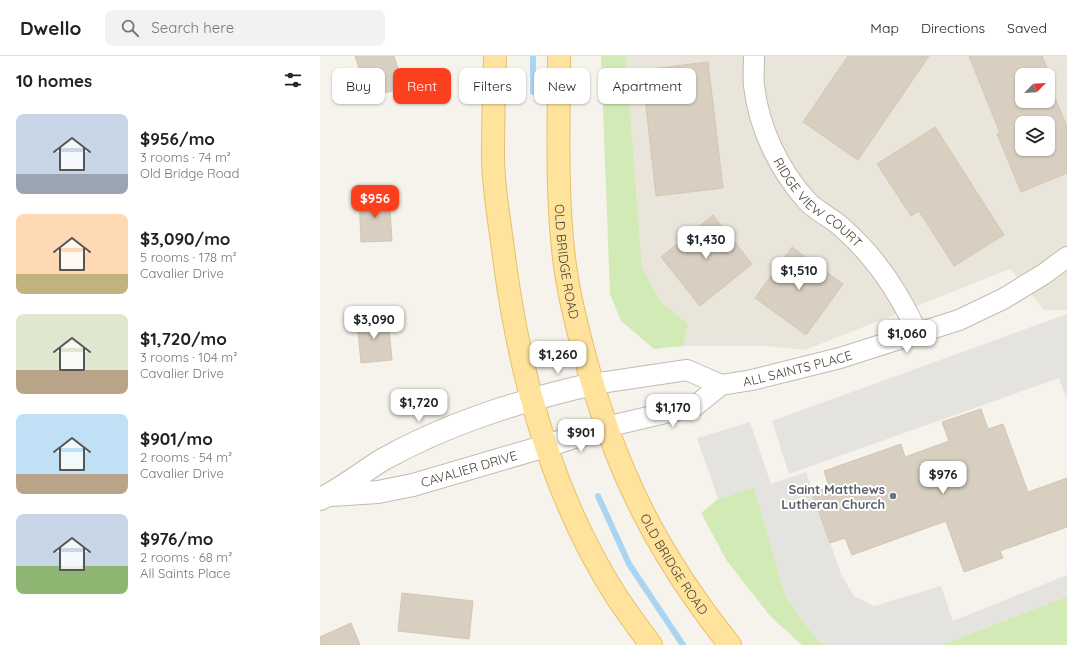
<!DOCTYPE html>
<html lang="en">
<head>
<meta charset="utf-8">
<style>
  body { margin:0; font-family:Quicksand,sans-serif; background:#f2f2f2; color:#222; height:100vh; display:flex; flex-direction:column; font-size:15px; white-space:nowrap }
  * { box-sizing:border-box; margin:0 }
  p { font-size:13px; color:#767676 }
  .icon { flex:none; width:22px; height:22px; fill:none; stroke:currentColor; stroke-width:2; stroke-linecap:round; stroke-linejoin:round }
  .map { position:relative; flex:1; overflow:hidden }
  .details { display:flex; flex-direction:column; background:#fff; width:320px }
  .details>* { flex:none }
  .guide { position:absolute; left:12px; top:12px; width:380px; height:36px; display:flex; gap:8px }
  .needle { width:26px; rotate:66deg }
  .fabs { position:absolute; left:695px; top:12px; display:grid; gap:8px }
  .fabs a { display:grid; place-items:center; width:40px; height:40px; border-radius:8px; background:#fff; box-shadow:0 1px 3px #0004; font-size:20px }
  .price { position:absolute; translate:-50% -34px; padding:0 9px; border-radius:8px; background:#fff; color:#222; font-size:13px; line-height:26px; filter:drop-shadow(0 1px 2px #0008) }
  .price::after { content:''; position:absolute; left:50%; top:24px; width:12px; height:9px; margin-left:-6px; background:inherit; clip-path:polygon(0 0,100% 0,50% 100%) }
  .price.on { background:#fc3f1d; color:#fff }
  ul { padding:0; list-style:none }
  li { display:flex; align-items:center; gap:12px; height:100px; padding:0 16px }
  li span { display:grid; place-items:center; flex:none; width:112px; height:80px; border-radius:8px; color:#555 }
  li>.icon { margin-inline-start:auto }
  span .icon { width:48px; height:48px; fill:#fffc; stroke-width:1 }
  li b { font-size:17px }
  h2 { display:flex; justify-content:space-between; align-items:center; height:48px; padding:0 16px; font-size:17px }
  .tag { padding:0 14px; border-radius:8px; background:#fff; box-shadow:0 1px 3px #0004; font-size:14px; line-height:36px }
  .tag.on { background:#fc3f1d; color:#fff }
  header { display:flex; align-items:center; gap:24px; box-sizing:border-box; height:56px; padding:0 20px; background:#fff; border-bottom:1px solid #e0e0e0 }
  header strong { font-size:19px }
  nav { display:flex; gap:22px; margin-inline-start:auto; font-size:14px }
  .search { width:280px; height:36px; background:#f2f2f2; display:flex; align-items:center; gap:10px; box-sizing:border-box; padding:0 14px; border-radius:8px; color:#767676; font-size:15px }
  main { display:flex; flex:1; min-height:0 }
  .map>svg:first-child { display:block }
  .residential { fill:#eae5da; fill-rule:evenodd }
  .green { fill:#d2eab5 }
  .parking { fill:#e5e3e0 }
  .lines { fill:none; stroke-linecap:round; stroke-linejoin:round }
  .stream { stroke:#a9d4f2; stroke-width:6 }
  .building { fill:#d8cfc1; stroke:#d3c7b4; fill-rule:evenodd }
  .minor-casing { stroke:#c2bbae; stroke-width:22 }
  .tertiary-casing { stroke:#c2bbae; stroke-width:24 }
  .primary-casing { stroke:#e6c16a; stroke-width:24 }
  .minor { stroke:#fff; stroke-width:20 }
  .tertiary { stroke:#fff; stroke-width:22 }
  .primary { stroke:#ffe39c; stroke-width:22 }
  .worship-dot { fill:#6b7280; stroke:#fff; stroke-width:1.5 }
  .labels { text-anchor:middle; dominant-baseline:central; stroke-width:4; stroke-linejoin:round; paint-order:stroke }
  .street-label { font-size:13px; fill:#4b4439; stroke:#fff }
  .worship-label { font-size:13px; font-weight:bold; fill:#5b616d; stroke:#fff; text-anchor:end }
</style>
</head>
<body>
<header>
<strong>Dwello</strong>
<div class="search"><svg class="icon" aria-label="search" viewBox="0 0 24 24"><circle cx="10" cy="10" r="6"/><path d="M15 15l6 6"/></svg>Search here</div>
<nav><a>Map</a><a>Directions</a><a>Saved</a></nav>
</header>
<main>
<section class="details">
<h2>10 homes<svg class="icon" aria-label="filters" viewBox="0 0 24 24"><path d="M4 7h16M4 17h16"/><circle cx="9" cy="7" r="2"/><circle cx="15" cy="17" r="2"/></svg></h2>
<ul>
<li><span style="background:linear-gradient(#c9d6e8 75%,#9aa5b1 0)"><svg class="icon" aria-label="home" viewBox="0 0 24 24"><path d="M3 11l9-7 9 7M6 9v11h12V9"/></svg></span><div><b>$956/mo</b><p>3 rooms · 74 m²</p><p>Old Bridge Road</p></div></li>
<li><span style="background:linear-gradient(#ffd9b3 75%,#c2b280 0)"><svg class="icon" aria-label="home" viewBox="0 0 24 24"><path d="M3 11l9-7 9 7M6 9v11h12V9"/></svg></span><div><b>$3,090/mo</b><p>5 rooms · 178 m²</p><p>Cavalier Drive</p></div></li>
<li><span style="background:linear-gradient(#dfe7d0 70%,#b9a48a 0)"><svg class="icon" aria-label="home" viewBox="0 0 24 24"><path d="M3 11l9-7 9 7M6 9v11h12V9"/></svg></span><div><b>$1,720/mo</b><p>3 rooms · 104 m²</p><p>Cavalier Drive</p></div></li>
<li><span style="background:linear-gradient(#bfe0f5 75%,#b9a48a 0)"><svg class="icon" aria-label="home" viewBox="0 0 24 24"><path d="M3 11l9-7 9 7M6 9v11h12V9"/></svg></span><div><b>$901/mo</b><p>2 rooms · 54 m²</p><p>Cavalier Drive</p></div></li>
<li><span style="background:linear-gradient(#c9d6e8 65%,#8fb573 0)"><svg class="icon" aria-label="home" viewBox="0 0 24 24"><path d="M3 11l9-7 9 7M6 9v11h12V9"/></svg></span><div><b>$976/mo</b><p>2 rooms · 68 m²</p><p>All Saints Place</p></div></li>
</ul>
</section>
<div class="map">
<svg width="747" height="589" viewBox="0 0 747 589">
  <rect width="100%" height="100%" fill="#f6f3ec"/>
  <!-- residential -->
  <path class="residential" d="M306 0H747V254H724L690 213 485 294 446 290H363L368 268 340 245 322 211ZM702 19H728V45H702ZM702 67H728V93H702Z"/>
  <!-- green -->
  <path class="green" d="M281 0H306L322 211 340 245 368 268 363 290 334 293 301 265 290 238Z
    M434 431 466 541 498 585 507 589H482L450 560 407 505 381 457 398 443Z
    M747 540V589H622Z"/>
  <!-- parking -->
  <path class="parking" d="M747 258V344L739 322 469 418 452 365Z
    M430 366 451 428 486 416 521 518 534 540 554 550 621 530 633 565 747 519V540L622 589H507L498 585 466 541 434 431 398 443 377 382Z"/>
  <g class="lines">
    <!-- stream -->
    <path class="stream" d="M213 0V36
      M278 440 309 508 363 589"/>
  </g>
  <!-- building -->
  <path class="building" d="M35 0H74L84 31 49 42Z
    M528 0H609L538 104 483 66Z
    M649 0H722L735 31 731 33 747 70V117L701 136 677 78 680 77ZM702 19H728V45H702ZM702 67H728V93H702Z
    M388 6 403 132 336 140 322 14Z
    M615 71 684 179 634 210 599 155 591 160 557 108Z
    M69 139 72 185 41 186 39 140Z
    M393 159 432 208 380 250 341 201Z
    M472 191 523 228 486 279 435 242Z
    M68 262 72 304 41 307 37 265Z
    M661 353 668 373 683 368 708 436 747 422V471L680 495 683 502 644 516 626 465 532 499 525 482 510 487 492 437 509 431 504 415 581 388 585 401 629 385 622 366Z
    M82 537 153 545 149 583 78 575Z
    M31 567 40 589H0V581Z"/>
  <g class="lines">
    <!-- minor casing -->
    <g class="minor-casing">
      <g id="minor">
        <path id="s1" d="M434 0C434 10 433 20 434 30 439 72 459 114 487 145 495 154 508 160 518 168 526 175 534 182 540 189 565 215 583 245 598 278"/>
        <path d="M273 328 367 314 401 329"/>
        <path id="s2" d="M286 371 375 350 401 329 432 324 520 302 639 264 683 243 724 218 747 201"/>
      </g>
    </g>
    <!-- tertiary casing -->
    <g class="tertiary-casing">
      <g id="tertiary">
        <path id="s3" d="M11 439 58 436 93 429 226 390 286 371"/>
        <path d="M0 443C22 433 41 417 62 404 128 367 199 345 273 328"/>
      </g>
    </g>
    <!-- primary casing -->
    <g class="primary-casing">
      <g id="primary">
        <path d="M175 0C174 33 173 67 173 100 173 131 179 162 183 193 198 315 231 439 298 543 309 559 320 574 331 589"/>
        <path id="s4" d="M239 0C239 67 236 135 244 202 248 236 256 268 265 301 295 413 337 498 410 589"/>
      </g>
    </g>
    <!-- minor -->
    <use href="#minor" class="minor"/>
    <!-- tertiary -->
    <use href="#tertiary" class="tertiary"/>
    <!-- primary -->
    <use href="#primary" class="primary"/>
  </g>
  <!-- markers -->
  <circle class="worship-dot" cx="573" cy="440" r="4"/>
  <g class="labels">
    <!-- street labels -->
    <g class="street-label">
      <text stroke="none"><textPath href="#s1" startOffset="167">RIDGE VIEW COURT</textPath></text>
      <text stroke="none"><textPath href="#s4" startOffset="206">OLD BRIDGE ROAD</textPath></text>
      <text stroke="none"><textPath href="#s2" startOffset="203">ALL SAINTS PLACE</textPath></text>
      <text stroke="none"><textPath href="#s3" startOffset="141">CAVALIER DRIVE</textPath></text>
      <text stroke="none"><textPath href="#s4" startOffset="530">OLD BRIDGE ROAD</textPath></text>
    </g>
    <!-- worship labels -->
    <g class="worship-label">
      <text x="565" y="433">Saint Matthews<tspan x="565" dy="15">Lutheran Church</tspan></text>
    </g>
  </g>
</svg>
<div class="fabs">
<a><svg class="needle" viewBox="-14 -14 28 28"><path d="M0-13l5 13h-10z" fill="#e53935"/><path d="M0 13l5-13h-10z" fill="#767676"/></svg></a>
<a><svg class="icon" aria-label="layers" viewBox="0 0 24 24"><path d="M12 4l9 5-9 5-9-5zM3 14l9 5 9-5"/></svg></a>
</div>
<b class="price on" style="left:55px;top:163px">$956</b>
<b class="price" style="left:386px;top:204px">$1,430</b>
<b class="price" style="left:479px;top:235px">$1,510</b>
<b class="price" style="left:54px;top:284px">$3,090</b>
<b class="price" style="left:587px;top:298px">$1,060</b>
<b class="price" style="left:238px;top:319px">$1,260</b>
<b class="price" style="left:99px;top:367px">$1,720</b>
<b class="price" style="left:353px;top:372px">$1,170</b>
<b class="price" style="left:261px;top:397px">$901</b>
<b class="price" style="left:623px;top:439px">$976</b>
<div class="guide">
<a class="tag">Buy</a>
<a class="tag on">Rent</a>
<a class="tag">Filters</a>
<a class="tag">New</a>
<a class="tag">Apartment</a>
</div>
</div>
</main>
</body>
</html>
